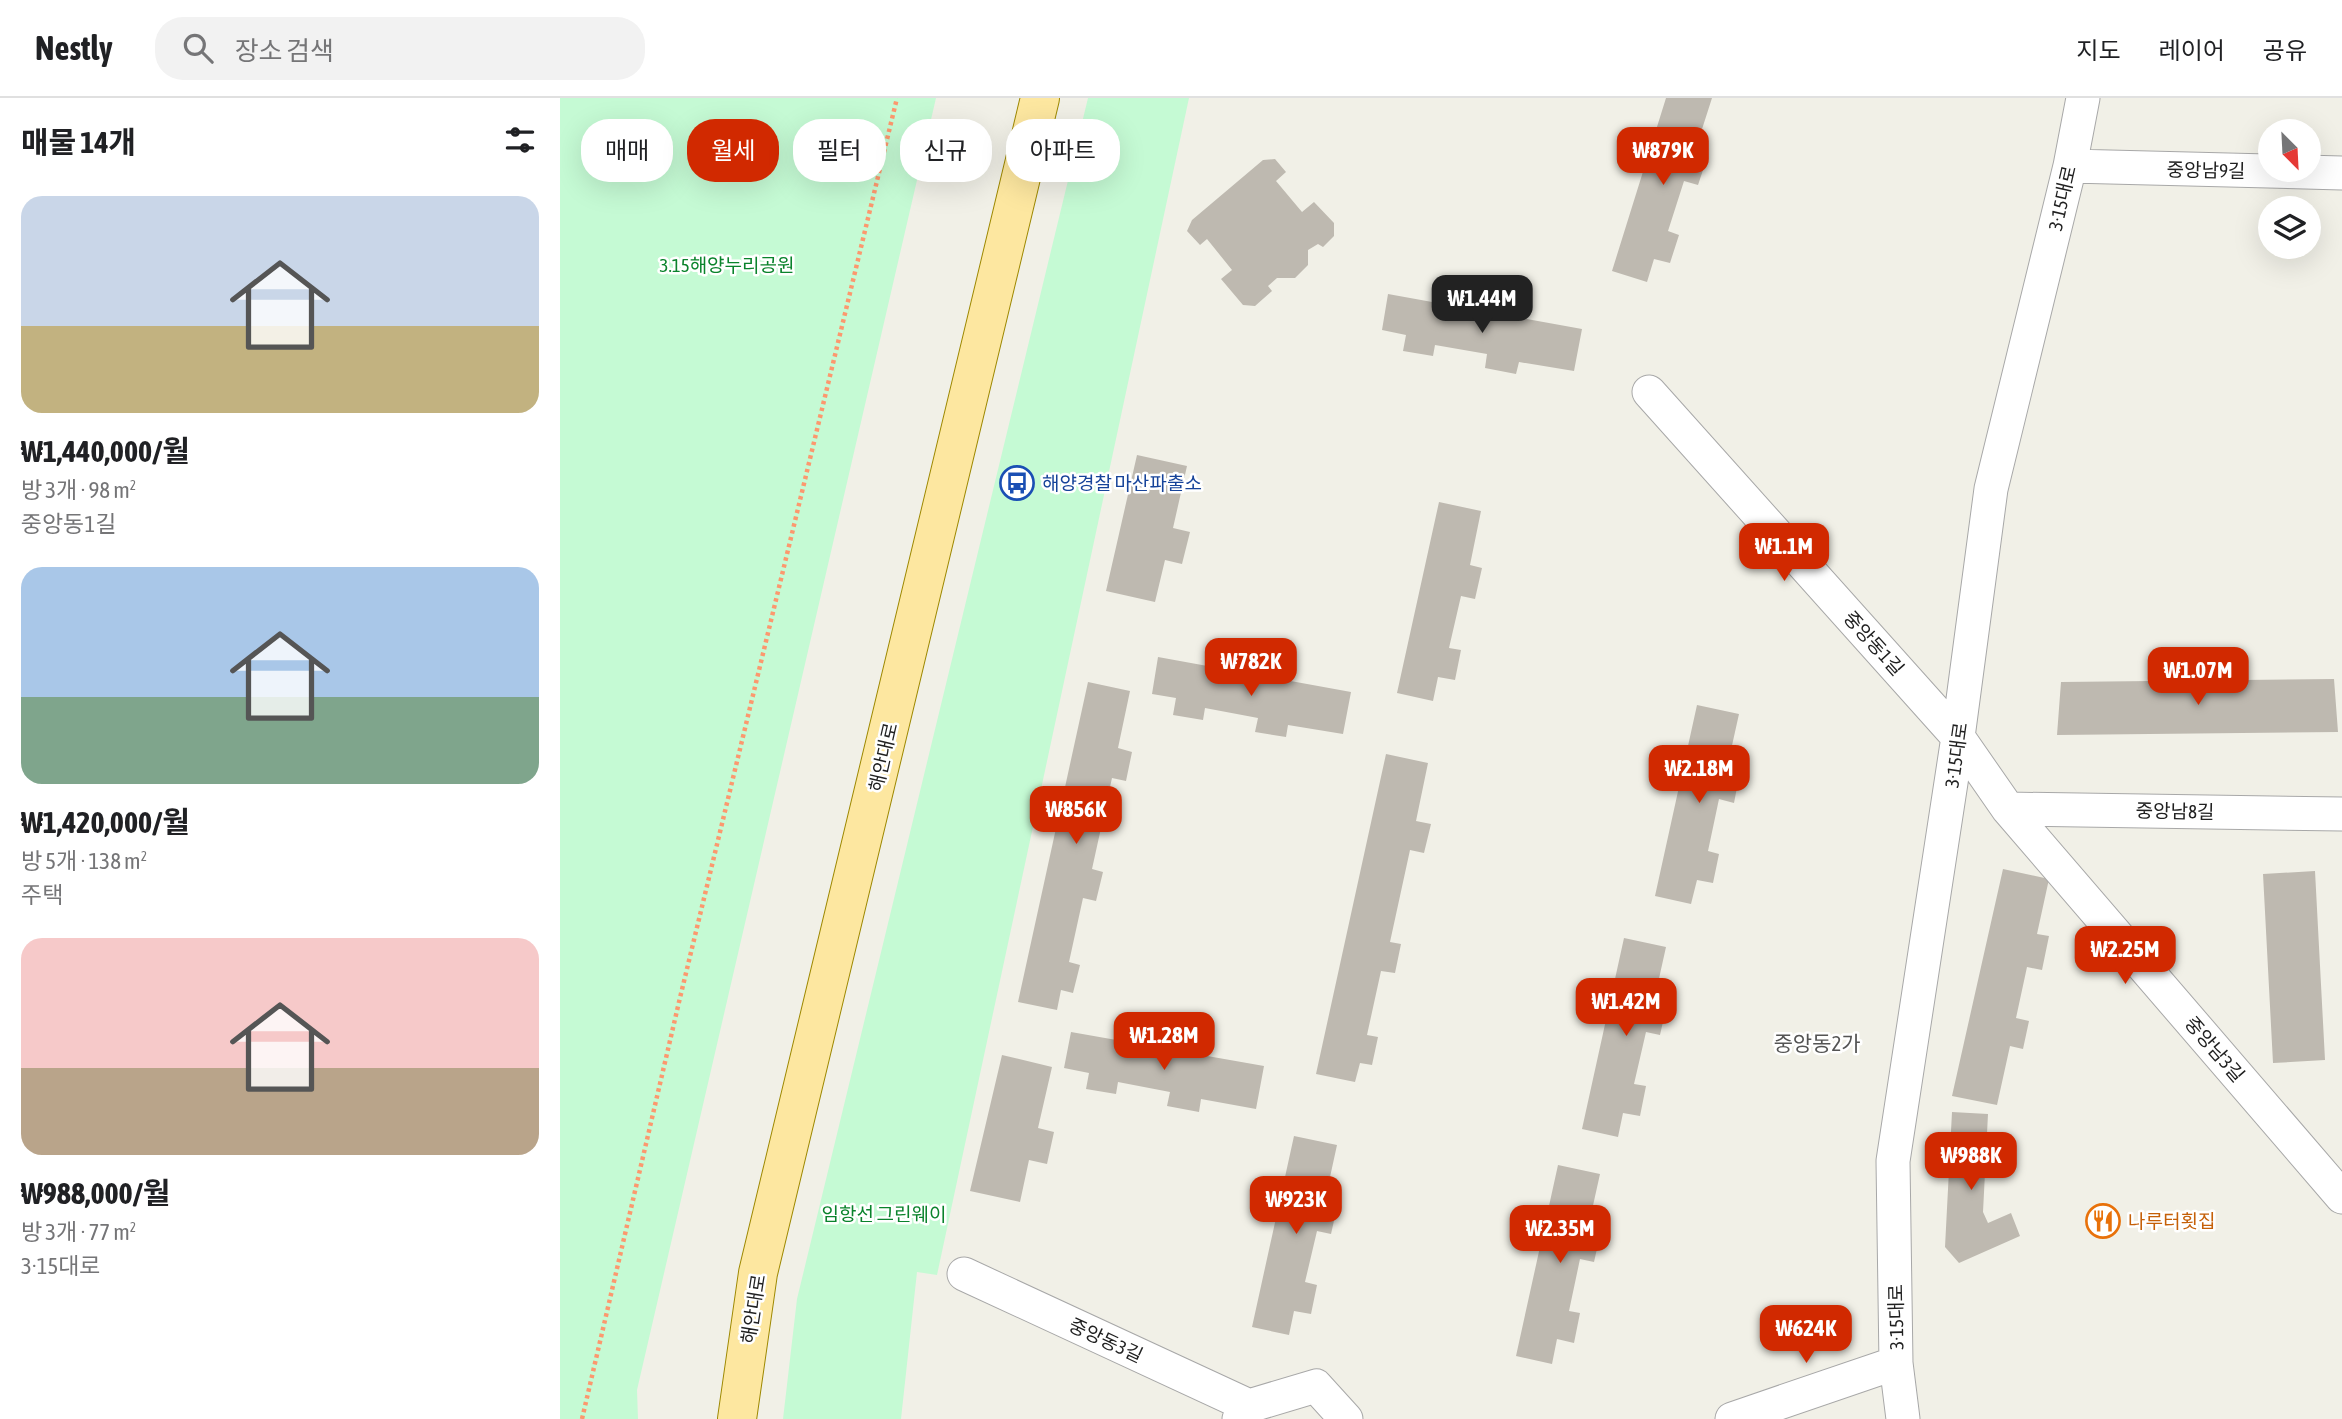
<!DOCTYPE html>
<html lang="ko">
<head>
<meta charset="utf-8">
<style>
  body { margin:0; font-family:"Asap Condensed","Noto Sans KR",sans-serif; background:#f2f2f2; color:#202124; height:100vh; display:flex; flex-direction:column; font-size:26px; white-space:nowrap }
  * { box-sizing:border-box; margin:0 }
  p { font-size:23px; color:#757577 }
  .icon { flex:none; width:38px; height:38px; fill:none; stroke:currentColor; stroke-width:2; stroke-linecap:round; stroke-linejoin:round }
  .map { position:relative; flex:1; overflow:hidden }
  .sheet { display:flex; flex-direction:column; background:#fff; width:560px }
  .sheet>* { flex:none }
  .top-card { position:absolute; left:21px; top:21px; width:665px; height:63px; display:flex; gap:14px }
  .needle { width:46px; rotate:156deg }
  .buttons { position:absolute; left:1698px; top:21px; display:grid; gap:14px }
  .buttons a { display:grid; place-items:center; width:63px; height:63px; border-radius:50%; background:#fff; box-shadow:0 7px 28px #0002; font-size:35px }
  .price { position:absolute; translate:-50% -60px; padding:0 16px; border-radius:14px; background:#d12900; color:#fff; font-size:23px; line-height:46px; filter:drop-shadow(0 2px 4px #0008) }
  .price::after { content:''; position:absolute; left:50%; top:42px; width:21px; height:16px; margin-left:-10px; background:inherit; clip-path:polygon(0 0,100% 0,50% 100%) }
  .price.active { background:#222; color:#fff }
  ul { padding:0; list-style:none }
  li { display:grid; align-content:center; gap:14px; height:371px; padding:0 21px }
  li span { display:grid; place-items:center; height:217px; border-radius:21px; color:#555 }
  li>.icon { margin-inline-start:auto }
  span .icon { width:126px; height:126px; fill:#fffc; stroke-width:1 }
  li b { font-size:30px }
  h2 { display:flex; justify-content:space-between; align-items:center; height:84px; padding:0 21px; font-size:30px }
  .pill { padding:0 24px; border-radius:28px; background:#fff; box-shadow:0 7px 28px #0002; font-size:24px; line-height:63px }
  .pill.active { background:#d12900; color:#fff }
  header { display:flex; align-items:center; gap:42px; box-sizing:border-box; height:98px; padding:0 35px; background:#fff; border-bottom:2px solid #e0e0e0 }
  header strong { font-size:33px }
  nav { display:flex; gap:38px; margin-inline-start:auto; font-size:24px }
  .search { width:490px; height:63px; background:#f2f2f2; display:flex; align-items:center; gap:18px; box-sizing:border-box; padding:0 24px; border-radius:28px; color:#757577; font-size:26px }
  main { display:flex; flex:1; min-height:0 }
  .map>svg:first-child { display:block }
  .park { fill:#c5fad4 }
  .building { fill:#beb9b0 }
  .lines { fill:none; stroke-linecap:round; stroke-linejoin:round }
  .minor-casing { stroke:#a8a8a8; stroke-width:35 }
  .major-casing { stroke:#9d8800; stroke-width:40 }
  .path { stroke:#fc986e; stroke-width:4.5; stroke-dasharray:3.5 3.5; stroke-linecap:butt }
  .minor { stroke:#fff; stroke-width:33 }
  .major { stroke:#fde7a0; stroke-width:38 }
  .labels { text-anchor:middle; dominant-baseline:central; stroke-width:5; stroke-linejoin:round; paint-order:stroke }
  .street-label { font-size:19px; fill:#212121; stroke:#fff }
  .park-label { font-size:19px; fill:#0a832c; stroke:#fff }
  .transit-label { font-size:19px; fill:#164399; stroke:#fff; text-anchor:start }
  .food-label { font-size:19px; fill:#c56008; stroke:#fff; text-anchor:start }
  .neighbourhood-label { font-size:21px; fill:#545454; stroke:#fff }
</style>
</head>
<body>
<header>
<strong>Nestly</strong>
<div class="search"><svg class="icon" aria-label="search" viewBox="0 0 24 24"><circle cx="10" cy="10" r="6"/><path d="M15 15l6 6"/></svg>장소 검색</div>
<nav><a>지도</a><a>레이어</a><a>공유</a></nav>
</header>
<main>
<section class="sheet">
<h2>매물 14개<svg class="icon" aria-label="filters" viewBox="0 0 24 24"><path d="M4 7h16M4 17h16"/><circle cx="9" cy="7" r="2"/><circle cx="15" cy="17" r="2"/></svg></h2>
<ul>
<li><span style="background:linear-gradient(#c9d6e8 60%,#c2b280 0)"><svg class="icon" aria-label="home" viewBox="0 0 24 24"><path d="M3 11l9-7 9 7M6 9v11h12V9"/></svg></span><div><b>₩1,440,000/월</b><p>방 3개 · 98 m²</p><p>중앙동1길</p></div></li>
<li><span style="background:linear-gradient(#a9c7e8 60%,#7fa58c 0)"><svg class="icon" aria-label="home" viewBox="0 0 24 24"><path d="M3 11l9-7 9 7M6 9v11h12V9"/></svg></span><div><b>₩1,420,000/월</b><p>방 5개 · 138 m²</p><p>주택</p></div></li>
<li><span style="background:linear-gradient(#f6c9c9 60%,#b9a48a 0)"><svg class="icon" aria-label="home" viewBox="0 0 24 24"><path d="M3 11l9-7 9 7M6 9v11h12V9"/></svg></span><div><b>₩988,000/월</b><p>방 3개 · 77 m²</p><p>3·15대로</p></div></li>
</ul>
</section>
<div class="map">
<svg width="1782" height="1321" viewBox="0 0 1782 1321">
  <rect width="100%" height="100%" fill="#f1f0e7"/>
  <!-- park -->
  <path class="park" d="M0 0H376L77 1292 78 1321H0Z
    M528 0H629L377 1177 357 1174 341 1321H223L237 1201Z"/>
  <!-- building -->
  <path class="building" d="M1106 0H1152L1135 53 1148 57 1138 87 1124 83 1108 133 1119 137 1110 165 1094 161 1087 184 1052 173Z
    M715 61 726 74 716 83 742 114 754 104 774 125V138L763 149 758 146 748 152V167L735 180H717L708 188 712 193 695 208 683 207 661 181 672 172 647 141 640 147 627 133 632 122 703 62Z
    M828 196 1022 231 1014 273 959 264 956 276 925 270 927 256 875 247 873 258 843 253 846 237 822 232Z
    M577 357 627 368 613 430 630 434 622 466 605 462 595 504 546 493Z
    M879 404 921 413 910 467 922 470 915 501 901 498 889 550 901 552 895 582 878 579 873 603 837 595Z
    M598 559 791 594 783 636 728 627 726 639 695 634 698 620 645 610 643 622 613 617 616 600 592 596Z
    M1774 581 1778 634 1497 637 1501 584Z
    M528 584 570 593 558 650 572 654 566 683 552 680 532 771 543 774 536 803 523 800 509 864 520 867 513 895 501 892 497 912 458 904Z
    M1137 607 1179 616 1167 670 1180 674 1174 705 1159 701 1148 753 1159 756 1153 785 1137 782 1131 806 1095 798Z
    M826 656 868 665 856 723 871 726 864 755 850 752 830 844 841 846 835 875 821 873 807 937 818 939 812 967 800 965 795 984 756 976Z
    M1443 771 1489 781 1477 836 1489 838 1482 872 1467 869 1456 920 1469 923 1463 951 1450 948 1437 1007 1392 998Z
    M1755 773 1765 962 1713 965 1703 776Z
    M1064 840 1106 849 1094 903 1107 906 1100 937 1086 934 1074 986 1086 988 1080 1018 1063 1015 1058 1039 1022 1031Z
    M511 934 704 968 696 1011 641 1001 639 1014 607 1008 610 994 558 984 556 996 526 991 529 975 504 970Z
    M442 957 492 969 478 1030 494 1034 487 1066 469 1062 460 1104 410 1093Z
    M1392 1014 1428 1016 1423 1114 1428 1125 1451 1115 1460 1138 1399 1165 1385 1149Z
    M734 1038 777 1047 765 1102 778 1105 771 1136 757 1133 745 1184 757 1187 751 1216 734 1213 729 1237 692 1229Z
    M998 1067 1040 1076 1028 1130 1041 1133 1034 1164 1020 1161 1009 1213 1020 1215 1014 1245 997 1241 992 1266 956 1258Z"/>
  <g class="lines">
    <!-- minor casing -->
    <g class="minor-casing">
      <path id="minor" d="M1510 68 1782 75
        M1089 294 1398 639 1448 711 1782 1099
        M1448 711 1782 716
        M404 1176 689 1308
        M679 1321 689 1308 756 1288 786 1321
        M1172 1321 1336 1265
        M1343 1321 1336 1265 1333 1063 1398 639 1431 391 1510 68 1523 0"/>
    </g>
    <!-- major casing -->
    <g class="major-casing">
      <path id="major" d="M177 1321 198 1175 480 0"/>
    </g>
    <!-- path -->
    <path class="path" d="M22 1321 119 904 337 0"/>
    <!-- minor -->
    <use href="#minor" class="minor"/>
    <!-- major -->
    <use href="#major" class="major"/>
  </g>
  <!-- icons -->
  <defs>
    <g id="bus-ring" transform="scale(1.75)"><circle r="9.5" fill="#fff" stroke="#1a4fb4" stroke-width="1.5"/><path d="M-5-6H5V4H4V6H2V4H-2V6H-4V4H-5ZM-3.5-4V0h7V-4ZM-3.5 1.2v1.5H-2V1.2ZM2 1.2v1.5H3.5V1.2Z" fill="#1a4fb4"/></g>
    <g id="restaurant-ring" transform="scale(1.75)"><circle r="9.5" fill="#fff" stroke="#e8710a" stroke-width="1.5"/><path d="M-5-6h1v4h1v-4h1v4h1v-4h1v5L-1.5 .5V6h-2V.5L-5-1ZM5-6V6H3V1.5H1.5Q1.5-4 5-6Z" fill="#e8710a"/></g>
  </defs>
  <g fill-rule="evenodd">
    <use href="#bus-ring" x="457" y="385"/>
    <use href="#restaurant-ring" x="1543" y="1123"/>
  </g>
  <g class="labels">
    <!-- street labels -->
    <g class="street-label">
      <text transform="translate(1646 72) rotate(1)">중앙남9길</text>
      <text transform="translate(1502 100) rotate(-77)">3·15대로</text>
      <text transform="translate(1314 545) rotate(48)">중앙동1길</text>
      <text transform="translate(1396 657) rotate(-82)">3·15대로</text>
      <text transform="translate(323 659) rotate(-77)">해안대로</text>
      <text transform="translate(1615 713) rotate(1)">중앙남8길</text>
      <text transform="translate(1655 951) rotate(49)">중앙남3길</text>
      <text transform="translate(193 1211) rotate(-81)">해안대로</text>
      <text transform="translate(1336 1219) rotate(-91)">3·15대로</text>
      <text transform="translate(546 1242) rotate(25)">중앙동3길</text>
    </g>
    <!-- park labels -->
    <g class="park-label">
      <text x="167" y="167">3.15해양누리공원</text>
      <text x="324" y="1116">임항선 그린웨이</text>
    </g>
    <!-- transit labels -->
    <g class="transit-label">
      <text x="482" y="385">해양경찰 마산파출소</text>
    </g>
    <!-- food labels -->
    <g class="food-label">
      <text x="1568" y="1123">나루터횟집</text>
    </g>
    <!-- neighbourhood labels -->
    <g class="neighbourhood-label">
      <text x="1257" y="945">중앙동2가</text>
    </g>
  </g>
</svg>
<div class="buttons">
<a><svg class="needle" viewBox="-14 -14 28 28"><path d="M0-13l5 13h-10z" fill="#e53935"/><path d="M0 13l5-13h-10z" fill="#757577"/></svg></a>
<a><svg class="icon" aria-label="layers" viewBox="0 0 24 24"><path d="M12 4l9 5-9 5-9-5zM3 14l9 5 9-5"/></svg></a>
</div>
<b class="price" style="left:1103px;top:89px">₩879K</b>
<b class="price active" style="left:922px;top:237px">₩1.44M</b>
<b class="price" style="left:1224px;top:485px">₩1.1M</b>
<b class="price" style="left:691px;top:600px">₩782K</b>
<b class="price" style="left:1638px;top:609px">₩1.07M</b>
<b class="price" style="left:1139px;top:707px">₩2.18M</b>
<b class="price" style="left:516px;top:748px">₩856K</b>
<b class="price" style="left:1565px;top:888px">₩2.25M</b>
<b class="price" style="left:1066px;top:940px">₩1.42M</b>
<b class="price" style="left:604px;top:974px">₩1.28M</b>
<b class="price" style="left:1411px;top:1094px">₩988K</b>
<b class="price" style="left:736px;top:1138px">₩923K</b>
<b class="price" style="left:1000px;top:1167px">₩2.35M</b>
<b class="price" style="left:1246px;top:1267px">₩624K</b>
<div class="top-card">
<a class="pill">매매</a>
<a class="pill active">월세</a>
<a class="pill">필터</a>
<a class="pill">신규</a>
<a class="pill">아파트</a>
</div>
</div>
</main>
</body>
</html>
